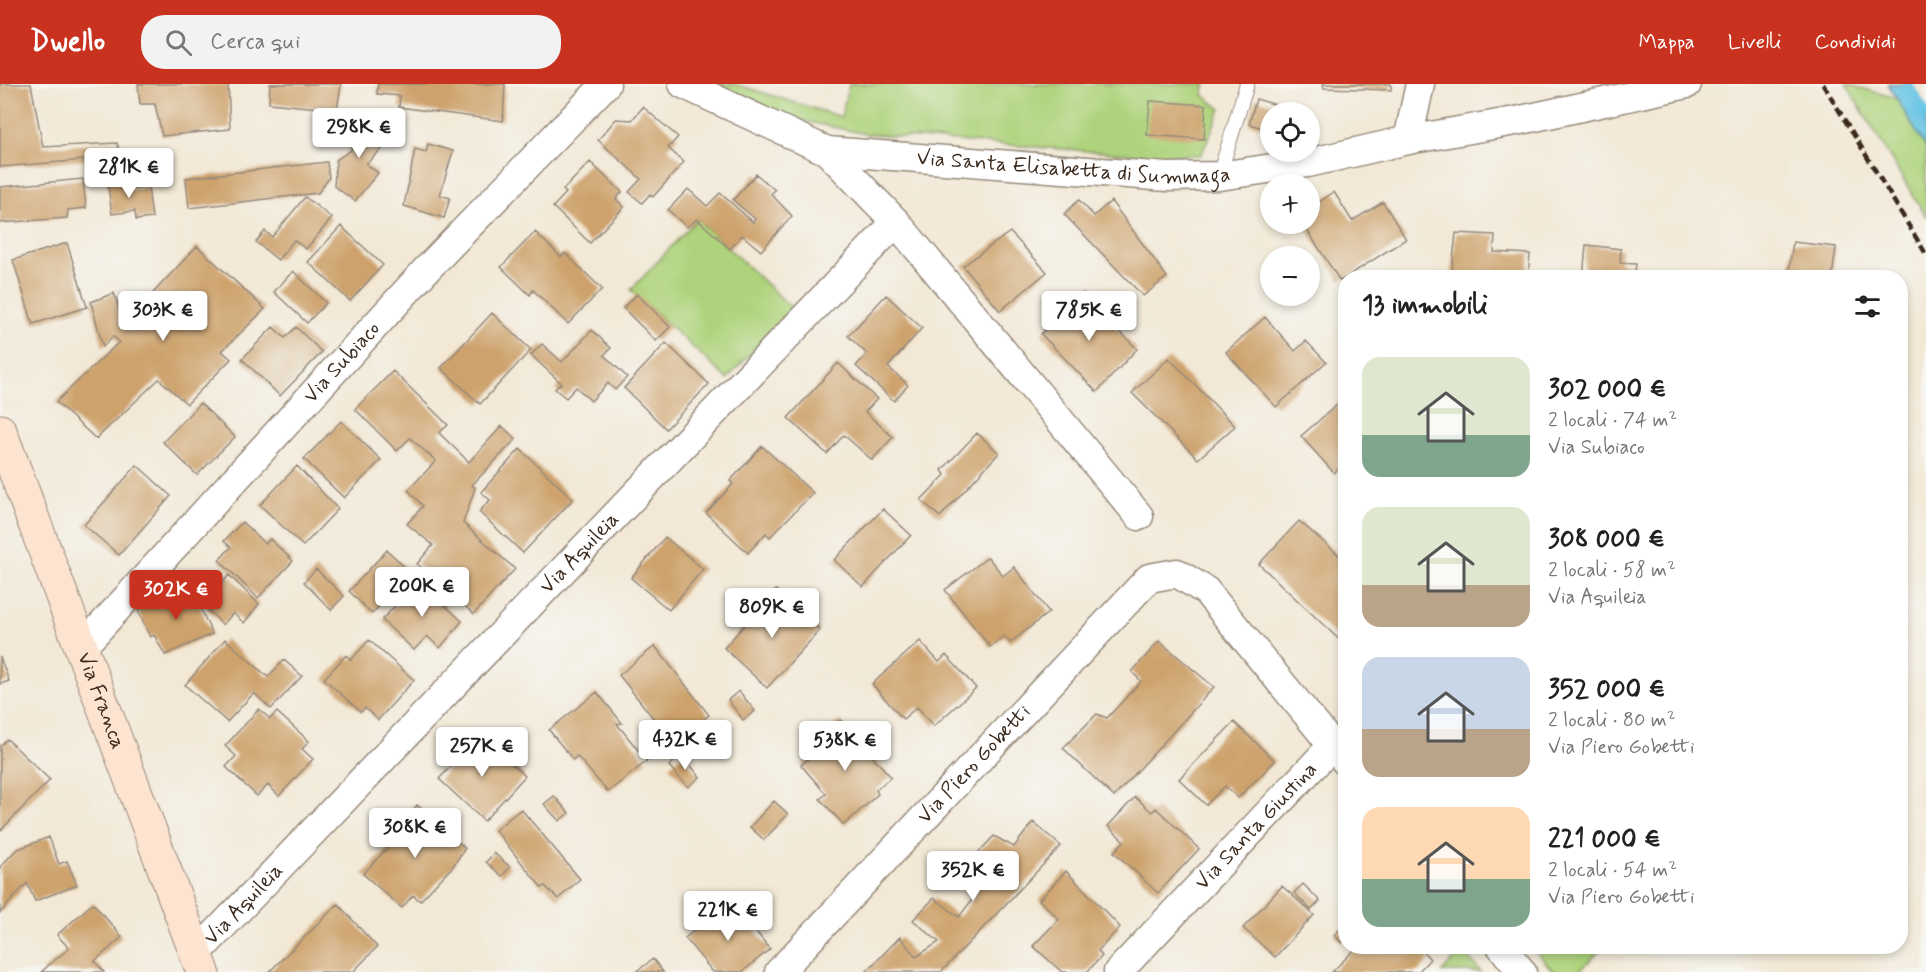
<!DOCTYPE html>
<html lang="it">
<head>
<meta charset="utf-8">
<style>
  body { margin:0; font-family:Mynerve,sans-serif; background:#f2f2f2; color:#222; height:100vh; display:flex; flex-direction:column; font-size:22px; white-space:nowrap }
  * { box-sizing:border-box; margin:0 }
  p { font-size:20px; color:#767676 }
  .icon { flex:none; width:33px; height:33px; fill:none; stroke:currentColor; stroke-width:2; stroke-linecap:round; stroke-linejoin:round }
  .map { position:relative; flex:1; overflow:hidden }
  .details { position:absolute; left:1338px; top:186px; width:570px; height:684px; display:flex; flex-direction:column; background:#fff; border-radius:24px; box-shadow:0 3px 9px #0003 }
  .details>* { flex:none }
  .fabs { position:absolute; left:1260px; top:18px; display:grid; gap:12px }
  .fabs a { display:grid; place-items:center; width:60px; height:60px; border-radius:50%; background:#fff; box-shadow:0 3px 9px #0003; font-size:30px }
  .price { position:absolute; translate:-50% -51px; padding:0 14px; border-radius:6px; background:#fff; color:#222; font-size:20px; line-height:39px; filter:drop-shadow(0 2px 3px #0008) }
  .price::after { content:''; position:absolute; left:50%; top:36px; width:18px; height:14px; margin-left:-9px; background:inherit; clip-path:polygon(0 0,100% 0,50% 100%) }
  .price.on { background:#c8321e; color:#fff }
  ul { padding:0; list-style:none }
  li { display:flex; align-items:center; gap:18px; height:150px; padding:0 24px }
  li span { display:grid; place-items:center; flex:none; width:168px; height:120px; border-radius:18px; color:#555 }
  li>.icon { margin-inline-start:auto }
  span .icon { width:72px; height:72px; fill:#fffc; stroke-width:1 }
  li b { font-size:26px }
  h2 { display:flex; justify-content:space-between; align-items:center; height:72px; padding:0 24px; font-size:26px }
  header { display:flex; align-items:center; gap:36px; box-sizing:border-box; height:84px; padding:0 30px; background:#c8321e; color:#fff }
  header strong { font-size:28px }
  nav { display:flex; gap:33px; margin-inline-start:auto; font-size:21px }
  .search { width:420px; height:54px; background:#f2f2f2; display:flex; align-items:center; gap:15px; box-sizing:border-box; padding:0 21px; border-radius:24px; color:#767676; font-size:22px }
  .map>svg:first-child { display:block }
  .green { fill:#aed37c; stroke:#747e4d; stroke-width:1.5 }
  .water { fill:#66c4e4; stroke:#507781; stroke-width:1.5 }
  .lines { fill:none; stroke-linecap:round; stroke-linejoin:round }
  .stream { stroke:#66c4e4; stroke-width:9 }
  .building { fill:#cda26c }
  .lane-casing { stroke:#96897a; stroke-width:16 }
  .street-casing { stroke:#96897a; stroke-width:31 }
  .secondary-casing { stroke:#96897a; stroke-width:35 }
  .lane { stroke:#fff; stroke-width:14 }
  .street { stroke:#fff; stroke-width:28 }
  .secondary { stroke:#fde4d1; stroke-width:33 }
  .rail { stroke:#3b2a1e; stroke-width:4.5; stroke-dasharray:9 4.5; stroke-linecap:butt }
  .labels { text-anchor:middle; dominant-baseline:central; stroke-width:4.5; stroke-linejoin:round; paint-order:stroke }
  .street-label { font-size:21px; fill:#3b2a1e; stroke:#f6f6f2 }
</style>
</head>
<body>
<header>
<strong>Dwello</strong>
<div class="search"><svg class="icon" aria-label="search" viewBox="0 0 24 24"><circle cx="10" cy="10" r="6"/><path d="M15 15l6 6"/></svg>Cerca qui</div>
<nav><a>Mappa</a><a>Livelli</a><a>Condividi</a></nav>
</header>
<div class="map">
<svg width="1926" height="888" viewBox="0 0 1926 888">
  <rect width="100%" height="100%" fill="#f6f6f2"/>
  <filter id="ink" filterUnits="userSpaceOnUse"><feTurbulence type="fractalNoise" baseFrequency=".0167" numOctaves="2"/><feDisplacementMap in="SourceGraphic" scale="12" xChannelSelector="R" yChannelSelector="G"/><feConvolveMatrix kernelMatrix="1 2 1 2 8 2 1 2 1" color-interpolation-filters="sRGB"/></filter>
  <filter id="wash" filterUnits="userSpaceOnUse"><feTurbulence type="fractalNoise" baseFrequency=".008" numOctaves="4" result="noise"/><feDisplacementMap in="SourceGraphic" scale="24" xChannelSelector="R" yChannelSelector="G"/><feGaussianBlur stdDeviation="1.35" result="paint"/><feColorMatrix in="noise" values="0 0 0 0 0 0 0 0 0 0 0 0 0 0 0 0 0 1.4 0 .05"/><feComposite in="paint" operator="in"/></filter>
  <g filter="url(#wash)">
    <rect width="100%" height="100%" fill="#f2e8d5"/>
    <!-- green -->
    <path class="green" d="M708 0H735L841 33 849 0H1206L1203 11 1221 25 1201 71 1152 72 866 50 790 34Z
      M1846 0 1896 14 1926 63V133Z
      M697 135 792 224 727 295 631 206Z
      M1532 863H1604L1578 888H1554Z
      M1462 867 1481 888H1442Z"/>
    <!-- water -->
    <path class="water" d="M1888 0H1908L1926 30V64Z"/>
    <g class="lines">
      <!-- stream -->
      <path class="stream" d="M1908 0 1926 29"/>
    </g>
    <g id="blocks">
      <!-- building -->
      <path class="building" d="M0 0H31L43 63 117 59 121 73 0 83Z
        M138 0H228L230 45 162 52 155 20H140Z
        M270 0H341L337 26 269 19Z
        M378 0H505L503 37 399 23 400 12 377 10Z
        M1323 0H1391V6L1324 4Z
        M1256 15 1283 23 1281 28H1270V46L1249 40Z
        M1150 17 1206 21 1204 55 1147 51Z
        M643 23 678 53 668 64 684 78 653 113 650 110 642 119 629 108 641 95 598 56 616 35 632 36Z
        M355 33 372 35 371 47 387 48V60L366 80 378 89 355 117 334 102 336 76 351 66Z
        M428 60 453 67 440 111 450 114 444 134 404 122 415 65 426 68Z
        M327 78 329 94 318 109 189 124 186 94Z
        M590 78 622 108 616 115 624 123 590 159 553 123 566 109 563 106Z
        M756 90 775 106 771 110 792 132 761 167 742 151 730 165 697 135 687 143 668 126 688 105 707 122 720 109 753 138 755 135 733 116Z
        M128 92 130 106 148 103 152 134 136 136 135 127 112 130 107 95Z
        M83 95 86 124 68 126 67 134 0 139V103Z
        M1334 108 1352 137 1383 118 1406 155 1340 197 1303 140H1310V124Z
        M305 113 332 134 306 165 294 156 278 176 256 158 265 147 272 153Z
        M1079 116 1094 132 1111 117 1167 193 1143 212 1064 130Z
        M341 142 383 181 350 217 308 178Z
        M535 148 561 173 565 169 602 205 568 240 533 206 530 211 501 183Z
        M1010 148 1047 188 1000 227 963 182Z
        M1456 149 1495 151 1494 168 1530 170 1528 194H1451Z
        M1793 158 1836 163 1832 194H1788Z
        M67 159 87 223 33 240 13 176Z
        M1586 161 1621 165 1620 179 1636 180 1634 194H1583Z
        M197 162 265 225 222 267 231 275 187 320 159 295 96 355 56 318 119 258 113 252 103 263 91 218 114 209 124 240Z
        M293 187 326 219 307 239 274 208Z
        M1083 209 1137 265 1097 308 1041 250Z
        M637 210 670 243 656 257 623 224Z
        M886 211 922 244 888 283 908 301 894 317 856 282 867 270 848 252Z
        M492 229 531 266 480 320 441 284Z
        M1265 233 1295 267 1306 257 1326 278 1276 323 1226 268Z
        M273 243 285 254 296 243 322 268 280 312 242 275Z
        M592 246 611 264 604 271 627 293 615 306 608 299 591 317 576 303 566 314 555 305 561 299 531 271 542 260 562 278Z
        M666 259 709 300 666 345 624 304Z
        M1169 274 1235 342 1198 375 1132 309Z
        M838 279 877 315 865 328 893 353 872 376 844 351 827 370 788 334Z
        M393 287 448 341 439 349 469 378 502 342 516 355 472 401 475 404 463 439 515 485 474 530 417 480 433 461 407 440 423 422 408 406 436 377 410 354 397 367 355 325Z
        M1346 313V388L1341 383 1334 389 1301 352Z
        M200 319 235 353 197 391 163 358Z
        M341 337 381 376 344 414 304 375Z
        M977 349 999 369 940 433 921 416 945 391 942 386Z
        M762 362 813 409 770 453 766 449 748 469 706 429 733 400 730 397Z
        M520 365 573 415 523 469 479 428 490 416 481 408Z
        M137 381 171 412 119 471 84 441Z
        M297 382 338 425 303 462 260 421Z
        M883 425 911 451 863 503 834 476Z
        M1299 437 1346 477V562L1259 480Z
        M242 438 265 460 270 455 293 477 258 514 219 476 231 463 224 457Z
        M665 453 703 485 669 526 631 494Z
        M387 466 410 488 372 530 349 507Z
        M988 473 1003 492 1014 483 1049 528 1010 559 1004 552 990 563 945 506Z
        M316 485 344 512 331 526 304 498Z
        M229 491 259 520 244 539 233 529 223 541 203 521Z
        M418 497 462 537 440 564 427 552 414 566 382 536Z
        M191 502 212 550 165 571 154 551 150 553 138 526Z
        M776 506 820 546 767 604 724 564Z
        M225 555 268 593 284 576 302 592 271 625 254 609 227 638 185 601Z
        M369 556 414 596 378 636 365 624 361 628 324 595 346 571 351 576Z
        M920 557 939 578 946 571 976 604 934 642 917 623 903 635 872 600Z
        M1159 557 1214 603 1114 713 1063 664 1097 630 1107 634 1141 597 1132 588Z
        M655 562 709 631 673 659 619 591Z
        M0 573 9 597 0 600Z
        M739 607 755 627 743 636 728 616Z
        M597 608 622 639 617 640 647 677 608 708 577 672 573 676 549 646Z
        M259 625 270 635 277 628 309 657 302 665 313 675 279 712 268 701 257 712 226 683 236 672 225 662Z
        M840 636 891 693 876 706 878 710 844 741 820 715 826 710 801 681 819 665 814 659Z
        M1234 638 1275 677 1238 714 1225 702 1206 721 1179 695Z
        M480 651 525 692 484 737 439 695Z
        M7 655 50 696 0 747V662Z
        M682 671 700 693 688 703 669 682Z
        M554 712 569 729 559 737 544 720Z
        M1135 713 1152 728 1156 724 1199 765 1158 809 1114 768 1124 757 1108 742Z
        M774 717 788 730 764 756 750 743Z
        M417 721 465 764 453 782 420 817 413 811 402 824 363 790 394 757 400 762 409 752 398 742Z
        M521 725 580 795 558 815 545 802 542 804 495 746Z
        M1033 738 1061 762 941 888H866L900 853 916 873 939 858 913 836 934 814 959 833 978 808 960 788 994 752 1014 763Z
        M49 753 59 780 67 777 77 801 35 817 27 799 0 829V783L16 766Z
        M494 769 510 783 502 792 486 778Z
        M1066 787 1120 843 1098 867 1102 872 1087 888H1062L1033 862 1059 835 1039 816Z
        M1303 800 1320 817 1311 826 1294 809Z
        M1282 802 1314 831 1275 873 1243 844Z
        M731 817 770 865 742 888H713L685 854Z
        M93 819 122 853 95 877 104 888H41L69 864 57 851Z
        M338 820 377 863 353 888H269Z
        M1346 840V855L1342 859 1334 851Z
        M1358 862H1418L1430 875 1418 888H1332Z
        M653 875 663 888H636Z"/>
    </g>
  </g>
  <g filter="url(#ink)">
    <use href="#blocks" fill-opacity="0" stroke="#96897a" stroke-width="1.5"/>
    <g class="lines">
      <!-- lane casing -->
      <g class="lane-casing">
        <path id="lane" d="M1219 92 1247 0"/>
      </g>
      <!-- street casing -->
      <g class="street-casing">
        <g id="street">
          <path id="s1" d="M683 0 827 67 1167 93 1219 92 1308 79 1408 56 1521 36 1687 0"/>
          <path d="M1408 56 1420 0"/>
          <path d="M896 138 1139 432"/>
          <path id="s2" d="M83 562 426 186 606 0"/>
          <path d="M1501 862 1522 888"/>
          <path id="s3" d="M196 870 896 138 827 67"/>
          <path id="s4" d="M779 888 1149 494 1177 489 1206 507 1346 678"/>
          <path id="s5" d="M1118 888 1332 662"/>
        </g>
      </g>
      <!-- secondary casing -->
      <g class="secondary-casing">
        <g id="secondary">
          <path id="s6" d="M0 347 203 888"/>
        </g>
      </g>
      <!-- lane -->
      <use href="#lane" class="lane"/>
      <!-- street -->
      <use href="#street" class="street"/>
      <!-- secondary -->
      <use href="#secondary" class="secondary"/>
      <!-- rail -->
      <path class="rail" d="M1823 0 1926 170"/>
    </g>
  </g>
  <g class="labels">
    <!-- street labels -->
    <g class="street-label">
      <text stroke="none"><textPath href="#s1" startOffset="406">Via Santa Elisabetta di Summaga</textPath></text>
      <text stroke="none"><textPath href="#s2" startOffset="384">Via Subiaco</textPath></text>
      <text stroke="none"><textPath href="#s3" startOffset="555">Via Aquileia</textPath></text>
      <text stroke="none"><textPath href="#s6" startOffset="288">Via Franca</textPath></text>
      <text stroke="none"><textPath href="#s4" startOffset="285">Via Piero Gobetti</textPath></text>
      <text stroke="none"><textPath href="#s5" startOffset="201">Via Santa Giustina</textPath></text>
      <text stroke="none"><textPath href="#s3" startOffset="69">Via Aquileia</textPath></text>
    </g>
  </g>
</svg>
<div class="fabs">
<a><svg class="icon" aria-label="locate" viewBox="0 0 24 24"><circle cx="12" cy="12" r="6"/><path d="M12 2v4M12 18v4M2 12h4M18 12h4"/></svg></a>
<a>+</a>
<a>−</a>
</div>
<b class="price" style="left:359px;top:75px">298K €</b>
<b class="price" style="left:129px;top:115px">281K €</b>
<b class="price" style="left:163px;top:258px">303K €</b>
<b class="price" style="left:1089px;top:258px">785K €</b>
<b class="price" style="left:422px;top:534px">200K €</b>
<b class="price on" style="left:176px;top:537px">302K €</b>
<b class="price" style="left:772px;top:555px">809K €</b>
<b class="price" style="left:685px;top:687px">432K €</b>
<b class="price" style="left:845px;top:688px">538K €</b>
<b class="price" style="left:482px;top:694px">257K €</b>
<b class="price" style="left:415px;top:775px">308K €</b>
<b class="price" style="left:973px;top:818px">352K €</b>
<b class="price" style="left:728px;top:858px">221K €</b>
<section class="details">
<h2>13 immobili<svg class="icon" aria-label="filters" viewBox="0 0 24 24"><path d="M4 7h16M4 17h16"/><circle cx="9" cy="7" r="2"/><circle cx="15" cy="17" r="2"/></svg></h2>
<ul>
<li><span style="background:linear-gradient(#dfe7d0 65%,#7fa58c 0)"><svg class="icon" aria-label="home" viewBox="0 0 24 24"><path d="M3 11l9-7 9 7M6 9v11h12V9"/></svg></span><div><b>302 000 €</b><p>2 locali · 74 m²</p><p>Via Subiaco</p></div></li>
<li><span style="background:linear-gradient(#dfe7d0 65%,#b9a48a 0)"><svg class="icon" aria-label="home" viewBox="0 0 24 24"><path d="M3 11l9-7 9 7M6 9v11h12V9"/></svg></span><div><b>308 000 €</b><p>2 locali · 58 m²</p><p>Via Aquileia</p></div></li>
<li><span style="background:linear-gradient(#c9d6e8 60%,#b9a48a 0)"><svg class="icon" aria-label="home" viewBox="0 0 24 24"><path d="M3 11l9-7 9 7M6 9v11h12V9"/></svg></span><div><b>352 000 €</b><p>2 locali · 80 m²</p><p>Via Piero Gobetti</p></div></li>
<li><span style="background:linear-gradient(#ffd9b3 60%,#7fa58c 0)"><svg class="icon" aria-label="home" viewBox="0 0 24 24"><path d="M3 11l9-7 9 7M6 9v11h12V9"/></svg></span><div><b>221 000 €</b><p>2 locali · 54 m²</p><p>Via Piero Gobetti</p></div></li>
</ul>
</section>
</div>
</body>
</html>
